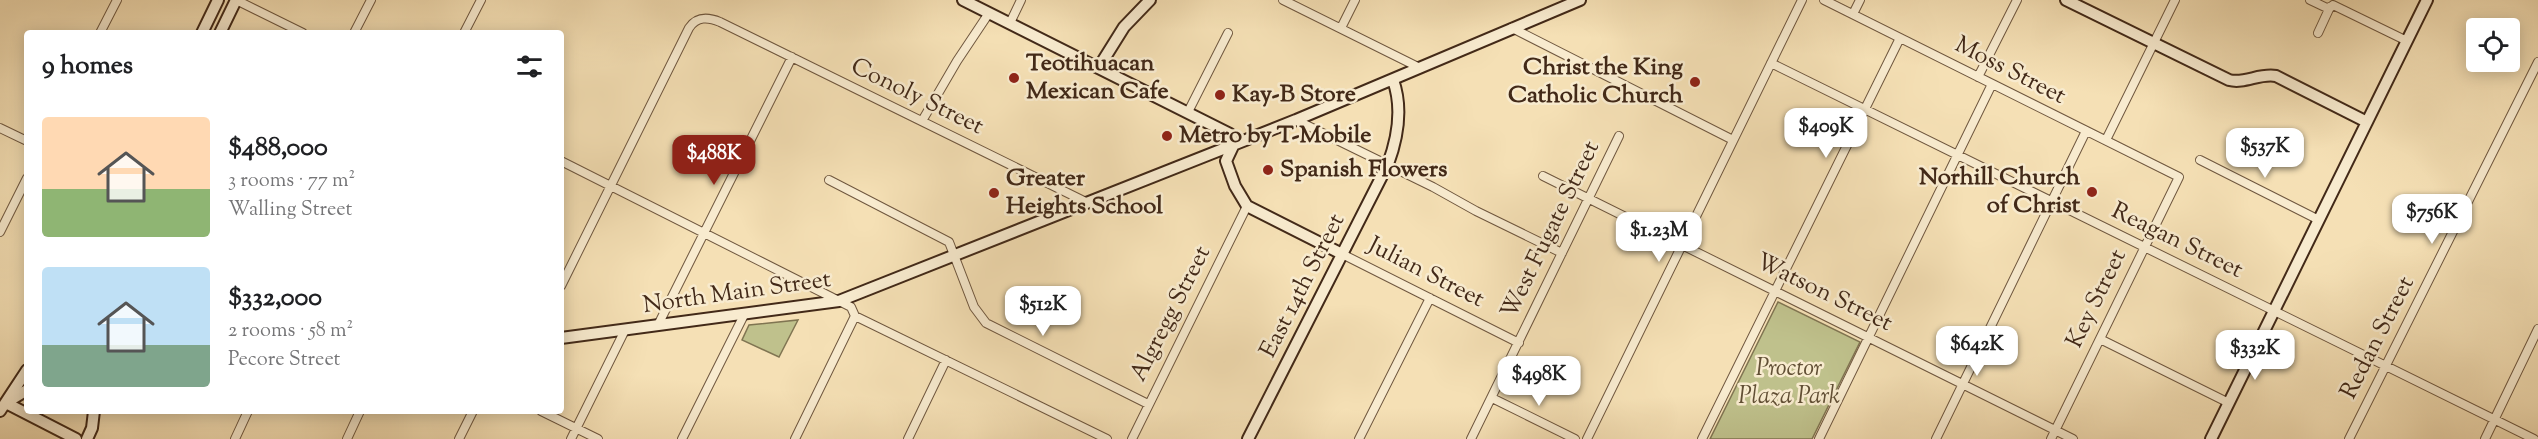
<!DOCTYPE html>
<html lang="en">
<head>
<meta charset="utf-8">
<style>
  body { margin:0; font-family:"Sorts Mill Goudy",serif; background:#f6f6f6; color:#202124; height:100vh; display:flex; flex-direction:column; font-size:22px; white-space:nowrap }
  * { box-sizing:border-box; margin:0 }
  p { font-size:20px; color:#757577 }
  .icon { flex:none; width:33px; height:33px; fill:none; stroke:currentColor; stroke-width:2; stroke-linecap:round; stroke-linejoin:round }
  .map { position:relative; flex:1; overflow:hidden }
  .panel { position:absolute; left:24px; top:30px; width:540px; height:384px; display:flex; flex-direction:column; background:#fff; border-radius:6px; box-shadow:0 3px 15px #0003 }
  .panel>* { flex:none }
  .controls { position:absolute; left:2466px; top:18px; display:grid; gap:12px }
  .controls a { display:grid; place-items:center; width:54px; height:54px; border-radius:6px; background:#fff; box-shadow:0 3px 15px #0003; font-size:30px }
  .price { position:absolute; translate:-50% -51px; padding:0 14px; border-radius:12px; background:#fff; color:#222; font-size:20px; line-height:39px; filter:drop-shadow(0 2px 3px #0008) }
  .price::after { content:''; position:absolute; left:50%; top:36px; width:18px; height:14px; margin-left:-9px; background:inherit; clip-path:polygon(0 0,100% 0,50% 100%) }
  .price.selected { background:#8f2418; color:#fff }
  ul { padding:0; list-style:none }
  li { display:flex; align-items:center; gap:18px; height:150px; padding:0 18px }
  li span { display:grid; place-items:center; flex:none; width:168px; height:120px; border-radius:6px; color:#555 }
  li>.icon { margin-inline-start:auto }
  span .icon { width:72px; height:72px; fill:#fffc; stroke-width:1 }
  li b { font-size:26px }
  h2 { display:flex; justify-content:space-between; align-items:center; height:72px; padding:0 18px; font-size:26px }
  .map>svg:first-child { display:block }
  .green { fill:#bfc18c; stroke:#807552; stroke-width:1.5 }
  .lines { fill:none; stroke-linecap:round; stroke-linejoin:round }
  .street-casing { stroke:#6f573f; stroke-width:10 }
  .secondary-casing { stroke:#422918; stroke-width:14 }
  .street { stroke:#f8ebcf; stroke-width:8 }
  .secondary { stroke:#f8ebcf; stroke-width:10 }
  .poi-dot { fill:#8f2418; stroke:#f8ebcf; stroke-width:2 }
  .labels { text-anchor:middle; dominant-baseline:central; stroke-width:5; stroke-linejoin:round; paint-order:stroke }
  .poi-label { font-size:24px; font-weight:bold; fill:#422918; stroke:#f8ebcf; text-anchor:start }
  .street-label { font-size:24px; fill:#422918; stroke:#f8ebcf }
  .park-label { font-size:24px; font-style:italic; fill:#614f35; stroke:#f8ebcf }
</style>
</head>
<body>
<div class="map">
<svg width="2538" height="439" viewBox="0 0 2538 439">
  <rect width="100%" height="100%" fill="#f5e0b5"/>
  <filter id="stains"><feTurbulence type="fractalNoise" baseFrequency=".00333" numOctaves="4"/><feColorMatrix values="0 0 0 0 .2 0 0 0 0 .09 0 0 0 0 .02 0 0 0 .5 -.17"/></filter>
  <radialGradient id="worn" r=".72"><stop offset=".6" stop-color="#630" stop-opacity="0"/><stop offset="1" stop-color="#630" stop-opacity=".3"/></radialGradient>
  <!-- green -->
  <path class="green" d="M1778 302 1860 342 1812 439H1710Z
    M798 320 779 357 742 340 749 325Z"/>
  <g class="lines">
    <!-- street casing -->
    <g class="street-casing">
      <path id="street" d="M236 0 303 33
        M1283 0 1420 68
        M1824 0 2179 177 2051 439
        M2310 0 2329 9 2333 5 2407 41
        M1853 14 1860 0
        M1010 23 1021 0
        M1341 28 1355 0
        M1512 28 1733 140
        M100 33 117 0
        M354 33 371 0
        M464 33 481 0
        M2318 33 2330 7
        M1771 63 2534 439
        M1978 77 2017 0
        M1188 112 1228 33
        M1296 120 1433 187 1476 211 1562 253
        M922 121 957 61 989 13
        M0 128 27 141
        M2106 140 2175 0
        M2200 160 2319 220
        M561 161 851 307 855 316 1107 439
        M1543 176 2073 439
        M829 180 949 242 974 307 986 323 1148 404
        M0 232 27 178
        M1342 254 1519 343
        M561 286 689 28C697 16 708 17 720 22L1088 203
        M658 325 792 57
        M2100 339 2229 403
        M1492 398 1575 439
        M541 411 598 439
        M235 439 248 411
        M347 439 360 411
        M459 439 473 411
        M571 439 625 330
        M682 439 744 315
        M795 439 855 316
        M908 439 946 360
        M1132 439 1247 206
        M1359 439 1430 298
        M1471 439 1619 136
        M1587 439 1802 0
        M1702 439 1900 38
        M1819 439 1992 84
        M1936 439 2086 131
        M2349 439 2538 62
        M2485 439 2538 329"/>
    </g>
    <!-- secondary casing -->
    <g class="secondary-casing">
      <path id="secondary" d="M963 0 1230 134 1234 144
        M2066 0 2229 80C2245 84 2259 73 2276 76L2367 122
        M202 33 218 0
        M220 33 236 0
        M1099 67 1124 27 1150 0
        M1234 144 1226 161 1235 186 1247 206 1342 254
        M561 338 839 301 1296 120 1580 0
        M9 401 27 390
        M6 403 76 439
        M0 411 27 370
        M87 439 92 428 94 411
        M1248 439 1388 164C1398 137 1403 108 1393 80
        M2211 439 2427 0"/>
    </g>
    <!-- street -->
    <use href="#street" class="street"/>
    <!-- secondary -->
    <use href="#secondary" class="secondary"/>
  </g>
  <!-- markers -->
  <g class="poi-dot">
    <circle cx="1014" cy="78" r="6"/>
    <circle cx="1695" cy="82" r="6"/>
    <circle cx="1220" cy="95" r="6"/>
    <circle cx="1167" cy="136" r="6"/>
    <circle cx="1268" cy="170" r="6"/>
    <circle cx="2092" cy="192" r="6"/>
    <circle cx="994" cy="193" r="6"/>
  </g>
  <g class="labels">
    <!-- poi labels -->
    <g class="poi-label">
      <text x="1026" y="64">Teotihuacan<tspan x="1026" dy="28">Mexican Cafe</tspan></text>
      <text x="1683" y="68" text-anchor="end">Christ the King<tspan x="1683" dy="28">Catholic Church</tspan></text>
      <text x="1232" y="95">Kay-B Store</text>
      <text x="1179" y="136">Metro by T-Mobile</text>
      <text x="1280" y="170">Spanish Flowers</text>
      <text x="2080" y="178" text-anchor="end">Norhill Church<tspan x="2080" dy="28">of Christ</tspan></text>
      <text x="1006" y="179">Greater<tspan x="1006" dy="28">Heights School</tspan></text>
    </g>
    <!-- street labels -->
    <g class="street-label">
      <text transform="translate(2010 71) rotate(27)">Moss Street</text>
      <text transform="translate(917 97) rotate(26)">Conoly Street</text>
      <text transform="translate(1551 230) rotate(-64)">West Fugate Street</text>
      <text transform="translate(2177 241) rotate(26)">Reagan Street</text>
      <text transform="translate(1426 273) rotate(27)">Julian Street</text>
      <text transform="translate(1303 286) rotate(-63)">East 14th Street</text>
      <text transform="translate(737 293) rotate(-8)">North Main Street</text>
      <text transform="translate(1824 293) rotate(26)">Watson Street</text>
      <text transform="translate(2097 299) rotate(-64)">Key Street</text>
      <text transform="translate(1171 314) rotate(-63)">Algregg Street</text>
      <text transform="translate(2378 338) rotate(-63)">Redan Street</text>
    </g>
    <!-- park labels -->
    <g class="park-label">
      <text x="1789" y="369">Proctor<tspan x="1789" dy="28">Plaza Park</tspan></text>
    </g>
  </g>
  <rect width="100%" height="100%" filter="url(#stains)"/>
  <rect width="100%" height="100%" fill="url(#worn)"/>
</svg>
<div class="controls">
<a><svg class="icon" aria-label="locate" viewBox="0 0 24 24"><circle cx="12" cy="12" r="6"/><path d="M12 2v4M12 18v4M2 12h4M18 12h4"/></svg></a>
</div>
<b class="price" style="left:1826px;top:159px">$409K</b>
<b class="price" style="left:2265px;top:179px">$537K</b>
<b class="price selected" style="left:714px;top:186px">$488K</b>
<b class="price" style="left:2432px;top:245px">$756K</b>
<b class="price" style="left:1659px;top:263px">$1.23M</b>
<b class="price" style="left:1043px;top:337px">$512K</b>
<b class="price" style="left:1977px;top:377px">$642K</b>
<b class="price" style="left:2255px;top:381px">$332K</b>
<b class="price" style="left:1539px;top:407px">$498K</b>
<section class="panel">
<h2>9 homes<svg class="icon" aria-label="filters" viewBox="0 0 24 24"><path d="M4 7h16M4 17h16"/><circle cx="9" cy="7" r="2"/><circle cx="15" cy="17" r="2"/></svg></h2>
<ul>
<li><span style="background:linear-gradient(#ffd9b3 60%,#8fb573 0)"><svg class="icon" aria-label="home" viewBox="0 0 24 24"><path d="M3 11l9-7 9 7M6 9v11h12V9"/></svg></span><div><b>$488,000</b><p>3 rooms · 77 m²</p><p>Walling Street</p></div></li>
<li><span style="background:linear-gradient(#bfe0f5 65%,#7fa58c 0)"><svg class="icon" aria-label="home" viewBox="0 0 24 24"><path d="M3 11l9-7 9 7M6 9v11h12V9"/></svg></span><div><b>$332,000</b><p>2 rooms · 58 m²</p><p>Pecore Street</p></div></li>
</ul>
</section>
</div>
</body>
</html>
